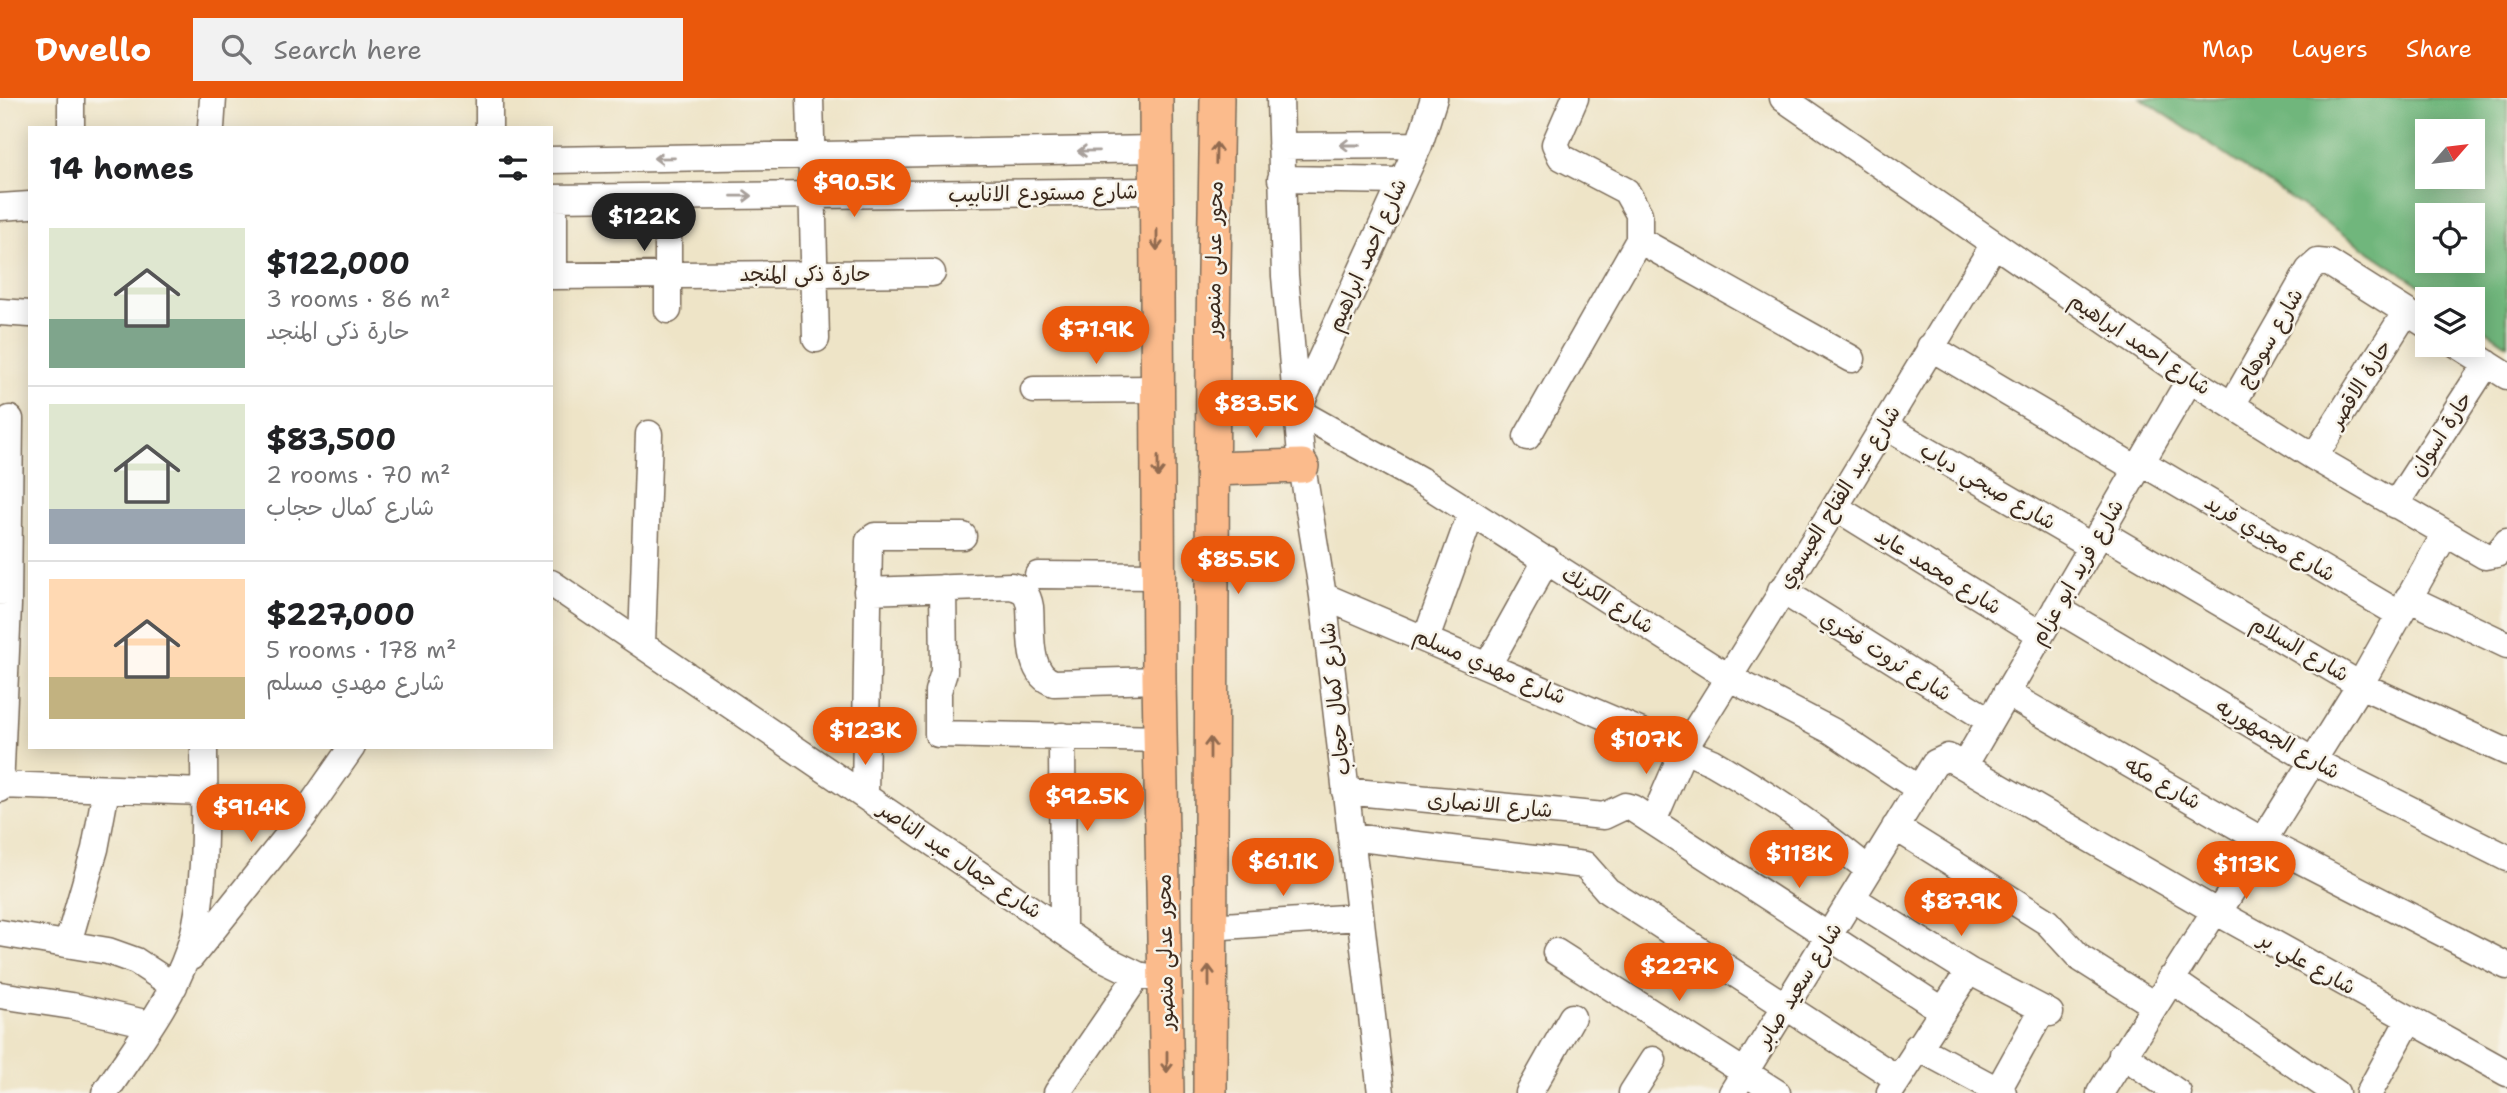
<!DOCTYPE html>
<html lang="en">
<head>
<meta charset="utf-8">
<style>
  body { margin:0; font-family:"Shantell Sans","Playpen Sans Arabic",sans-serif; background:#f2f2f2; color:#202124; height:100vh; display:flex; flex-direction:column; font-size:26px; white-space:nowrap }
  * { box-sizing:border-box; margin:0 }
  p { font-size:23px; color:#757577 }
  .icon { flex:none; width:38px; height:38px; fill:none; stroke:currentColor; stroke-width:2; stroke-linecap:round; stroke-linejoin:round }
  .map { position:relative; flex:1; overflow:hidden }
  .details { position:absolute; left:28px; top:28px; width:525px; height:623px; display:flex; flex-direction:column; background:#fff; border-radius:0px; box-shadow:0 4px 18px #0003 }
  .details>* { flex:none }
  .needle { width:46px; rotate:62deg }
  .fabs { position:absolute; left:2415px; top:21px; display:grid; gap:14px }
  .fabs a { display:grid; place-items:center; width:70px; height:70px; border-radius:0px; background:#fff; box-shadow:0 4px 18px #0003; font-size:35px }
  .price { position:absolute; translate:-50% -60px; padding:0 16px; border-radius:24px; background:#ea580c; color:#fff; font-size:23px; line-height:46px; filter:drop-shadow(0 2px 4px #0008) }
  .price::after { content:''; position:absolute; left:50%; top:42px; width:21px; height:16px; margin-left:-10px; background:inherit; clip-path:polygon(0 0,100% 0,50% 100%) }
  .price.active { background:#222; color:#fff }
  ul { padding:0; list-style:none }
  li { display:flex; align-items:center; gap:21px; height:175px; padding:0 21px }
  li+li { border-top:2px solid #e0e0e0 }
  li span { display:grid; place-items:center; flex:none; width:196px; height:140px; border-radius:0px; color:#555 }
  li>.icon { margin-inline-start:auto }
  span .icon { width:84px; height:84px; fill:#fffc; stroke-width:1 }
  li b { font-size:30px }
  h2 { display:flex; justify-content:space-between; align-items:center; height:84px; padding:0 21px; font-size:30px }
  header { display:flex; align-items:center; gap:42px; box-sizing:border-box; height:98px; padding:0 35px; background:#ea580c; color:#fff }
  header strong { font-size:33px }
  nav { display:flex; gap:38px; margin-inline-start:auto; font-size:24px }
  .search { width:490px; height:63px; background:#f2f2f2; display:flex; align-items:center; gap:18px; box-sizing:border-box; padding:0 24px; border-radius:0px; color:#757577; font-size:26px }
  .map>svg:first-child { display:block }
  .forest { fill:#70b67b; stroke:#56704c; stroke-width:2; fill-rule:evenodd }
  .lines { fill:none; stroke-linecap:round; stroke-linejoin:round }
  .minor-casing { stroke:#7a6b59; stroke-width:29 }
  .major-casing { stroke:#7a6b59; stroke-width:36 }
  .minor { stroke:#fff; stroke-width:26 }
  .major { stroke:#fbbb8c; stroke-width:33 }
  .oneway { stroke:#a79f9a }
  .oneway2 { stroke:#916b50 }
  .labels { text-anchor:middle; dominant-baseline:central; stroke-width:5; stroke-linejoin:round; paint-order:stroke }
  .street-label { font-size:21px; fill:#3b2a1e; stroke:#f7f3e8 }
</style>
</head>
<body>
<header>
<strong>Dwello</strong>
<div class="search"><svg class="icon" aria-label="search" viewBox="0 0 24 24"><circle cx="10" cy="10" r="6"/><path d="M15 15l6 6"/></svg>Search here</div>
<nav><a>Map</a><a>Layers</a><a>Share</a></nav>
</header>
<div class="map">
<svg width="2507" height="995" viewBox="0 0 2507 995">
  <rect width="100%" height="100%" fill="#f7f3e8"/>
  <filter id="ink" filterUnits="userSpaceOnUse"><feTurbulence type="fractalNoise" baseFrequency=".0143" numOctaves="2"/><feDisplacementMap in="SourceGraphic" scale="14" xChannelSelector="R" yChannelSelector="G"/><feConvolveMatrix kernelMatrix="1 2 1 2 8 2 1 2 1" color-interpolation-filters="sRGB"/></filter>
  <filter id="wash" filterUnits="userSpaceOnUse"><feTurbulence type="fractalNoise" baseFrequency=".00686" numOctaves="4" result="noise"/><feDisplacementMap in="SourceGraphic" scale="28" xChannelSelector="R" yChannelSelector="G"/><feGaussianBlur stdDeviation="1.57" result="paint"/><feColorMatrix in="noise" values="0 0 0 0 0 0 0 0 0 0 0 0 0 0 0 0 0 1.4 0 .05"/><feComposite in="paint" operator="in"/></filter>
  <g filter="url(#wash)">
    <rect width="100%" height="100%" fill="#eee4c7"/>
    <!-- forest -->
    <path class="forest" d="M2141 0H2507V246L2473 223V201H2440ZM2427 33H2473V79H2427ZM2427 117H2473V163H2427Z"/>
  </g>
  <g filter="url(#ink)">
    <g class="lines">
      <!-- minor casing -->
      <g class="minor-casing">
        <path id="minor" d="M489 0V30
          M810 0 816 241
          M1280 0 1285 178 1302 368 1323 498 1381 995
          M1434 0 1419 47 1297 313 1420 382 1728 579 1832 633 1919 691
          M1783 0 2190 281 2314 359 2485 458 2497 456 2507 444
          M71 30V0
          M211 30 213 0
          M1281 48 1419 47
          M551 62 1156 51
          M1281 81 1401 83
          M551 100 1156 93
          M554 100V178
          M0 109 30 107
          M1639 142 1852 261
          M551 178 932 175
          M668 212V99
          M0 214 30 216
          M2458 247 2507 278
          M1930 249 2137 371
          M1034 292 1157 291
          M2232 307 2309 172 2318 164 2329 165 2427 227
          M1885 328 2091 448
          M1527 339 1639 142V116L1626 93 1561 59 1555 46 1575 0
          M2314 359 2406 214
          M2141 364 2399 516
          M2395 407 2487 265
          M1835 409 2040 536
          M2100 434 2360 587 2507 654
          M1038 477 1159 478
          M551 485 1101 859 1138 877 1167 882
          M943 490 944 574 938 593V636L1161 641
          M1781 492 1990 623
          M867 493 1011 488C1024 491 1028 496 1030 509 1032 534 1026 576 1054 585L1159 582
          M1323 498 1712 664C1768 696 1819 731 1869 772
          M2408 500 2507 547
          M2056 510 2313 663 2507 760
          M1426 541 1471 416
          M642 546 649 336
          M1488 567 1547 461
          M2006 595 2263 743 2507 868
          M1062 638 1063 832
          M1964 668 2190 281
          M0 687 204 694
          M0 691 8 507 10 321
          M1345 693 1604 718 1625 708 1632 710 1942 912
          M865 698 869 443 875 438H963
          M1653 723 1684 651 1835 409 1994 146
          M1895 729 2047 824 2080 860 2154 907
          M1351 739 1585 767 1608 793 1898 981
          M1852 800 1969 873 2050 915
          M2218 815 2360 587 2445 436
          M1209 829 1359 819
          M0 835 108 853 136 863 174 888
          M68 845 95 751 106 692
          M1556 854 1777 995
          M191 859 303 719 352 649
          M2170 881 2336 995
          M0 897 72 908 149 926
          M1917 949 2003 995
          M2122 956 2178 995
          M1998 992 2043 911
          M1890 994 1969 873
          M105 995C135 949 171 904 189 852 208 797 204 708 204 649
          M1057 995 1138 877
          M1529 995 1572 919
          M1632 995 1653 962
          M1732 995 1935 665 1948 659 2215 813 2507 975
          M2100 995 2215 813
          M2369 995 2409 922"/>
      </g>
      <!-- major casing -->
      <g class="major-casing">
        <path id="major" d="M1156 0 1159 582 1167 995
          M1212 371 1302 368
          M1210 995 1213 229 1217 0"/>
      </g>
      <!-- minor -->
      <use href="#minor" class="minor"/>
      <!-- major -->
      <use href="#major" class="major"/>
    </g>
    <!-- one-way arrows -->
    <defs><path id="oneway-shaft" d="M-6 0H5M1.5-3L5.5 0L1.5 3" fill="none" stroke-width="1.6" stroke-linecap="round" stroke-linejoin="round" transform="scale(1.75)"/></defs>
    <g class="oneway">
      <use href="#oneway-shaft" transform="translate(1350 47) rotate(180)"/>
      <use href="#oneway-shaft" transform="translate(1088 53) rotate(179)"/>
      <use href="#oneway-shaft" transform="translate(664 60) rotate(179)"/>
      <use href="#oneway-shaft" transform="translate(742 98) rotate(-1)"/>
    </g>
    <g class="oneway2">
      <use href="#oneway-shaft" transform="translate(1216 55) rotate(-89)"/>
      <use href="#oneway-shaft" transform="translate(1157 142) rotate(90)"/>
      <use href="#oneway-shaft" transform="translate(1158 369) rotate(90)"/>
      <use href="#oneway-shaft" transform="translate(1210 650) rotate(-90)"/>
      <use href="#oneway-shaft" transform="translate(1209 878) rotate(-90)"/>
      <use href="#oneway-shaft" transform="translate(1167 964) rotate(90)"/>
    </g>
  </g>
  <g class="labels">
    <!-- street labels -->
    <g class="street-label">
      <text transform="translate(1043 95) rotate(-1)">شارع مستودع الانابيب</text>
      <text transform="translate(1367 157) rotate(-66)">شارع احمد ابراهيم</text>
      <text transform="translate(1214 161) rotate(-89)">محور عدلى منصور</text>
      <text x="805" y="176">حارة ذكى المنجد</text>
      <text transform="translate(2270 240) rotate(-60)">شارع سوهاج</text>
      <text transform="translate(2140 246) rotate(34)">شارع احمد ابراهيم</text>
      <text transform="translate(2360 286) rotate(-58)">حارة الاقصر</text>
      <text transform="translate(2441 336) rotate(-57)">حارة اسوان</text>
      <text transform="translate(1988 388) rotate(30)">شارع صبحي دياب</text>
      <text transform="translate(1839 399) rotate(-58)">شارع عبد الفتاح العيسوي</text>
      <text transform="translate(2270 440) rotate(31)">شارع مجدي فريد</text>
      <text transform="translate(1938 473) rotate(32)">شارع محمد عايد</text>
      <text transform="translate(2077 474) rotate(-60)">شارع فريد ابو عزام</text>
      <text transform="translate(1608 502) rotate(33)">شارع الكرنك</text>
      <text transform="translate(2300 551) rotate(30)">شارع السلام</text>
      <text transform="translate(1886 558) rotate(32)">شارع ثروت فخري</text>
      <text transform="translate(1490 568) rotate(23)">شارع مهدي مسلم</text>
      <text transform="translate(1335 601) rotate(-96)">شارع كمال حجاب</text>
      <text transform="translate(2278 641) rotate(30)">شارع الجمهوريه</text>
      <text transform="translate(2163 685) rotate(30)">شارع مكه</text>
      <text transform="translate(1490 707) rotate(5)">شارع الانصارى</text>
      <text transform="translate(960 762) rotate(34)">شارع جمال عبد الناصر</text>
      <text transform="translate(1165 854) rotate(-91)">محور عدلى منصور</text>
      <text transform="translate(2307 865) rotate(29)">شارع علي بر</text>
      <text transform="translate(1799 887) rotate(-58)">شارع سعيد صابر</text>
    </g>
  </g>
</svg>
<div class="fabs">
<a><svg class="needle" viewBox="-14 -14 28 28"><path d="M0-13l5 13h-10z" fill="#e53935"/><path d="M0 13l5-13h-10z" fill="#757577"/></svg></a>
<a><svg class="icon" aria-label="locate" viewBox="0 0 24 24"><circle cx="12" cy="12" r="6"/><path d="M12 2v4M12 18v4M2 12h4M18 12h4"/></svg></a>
<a><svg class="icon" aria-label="layers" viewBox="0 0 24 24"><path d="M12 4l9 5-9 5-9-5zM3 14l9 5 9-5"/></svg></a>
</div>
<b class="price" style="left:854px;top:121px">$90.5K</b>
<b class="price active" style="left:644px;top:155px">$122K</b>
<b class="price" style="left:1096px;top:268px">$71.9K</b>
<b class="price" style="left:1256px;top:342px">$83.5K</b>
<b class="price" style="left:1238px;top:498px">$85.5K</b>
<b class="price" style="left:865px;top:669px">$123K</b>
<b class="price" style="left:1646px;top:678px">$107K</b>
<b class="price" style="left:1087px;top:735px">$92.5K</b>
<b class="price" style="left:251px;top:746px">$91.4K</b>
<b class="price" style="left:1799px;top:792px">$118K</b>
<b class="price" style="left:1283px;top:800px">$61.1K</b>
<b class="price" style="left:2246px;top:803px">$113K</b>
<b class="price" style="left:1961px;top:840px">$87.9K</b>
<b class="price" style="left:1679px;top:905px">$227K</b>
<section class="details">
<h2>14 homes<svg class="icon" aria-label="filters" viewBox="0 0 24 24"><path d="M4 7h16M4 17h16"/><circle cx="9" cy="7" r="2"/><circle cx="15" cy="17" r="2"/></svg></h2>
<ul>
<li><span style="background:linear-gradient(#dfe7d0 65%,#7fa58c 0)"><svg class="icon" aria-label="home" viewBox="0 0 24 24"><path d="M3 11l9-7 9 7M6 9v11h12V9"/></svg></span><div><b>$122,000</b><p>3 rooms · 86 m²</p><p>حارة ذكى المنجد</p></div></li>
<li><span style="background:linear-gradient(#dfe7d0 75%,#9aa5b1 0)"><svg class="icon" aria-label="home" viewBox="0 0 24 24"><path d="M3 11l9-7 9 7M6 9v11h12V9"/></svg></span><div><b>$83,500</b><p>2 rooms · 70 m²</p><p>شارع كمال حجاب</p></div></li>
<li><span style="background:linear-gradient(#ffd9b3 70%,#c2b280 0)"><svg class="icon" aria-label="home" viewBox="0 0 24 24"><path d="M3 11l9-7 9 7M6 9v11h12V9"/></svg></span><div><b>$227,000</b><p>5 rooms · 178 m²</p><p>شارع مهدي مسلم</p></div></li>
</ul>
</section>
</div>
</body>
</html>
